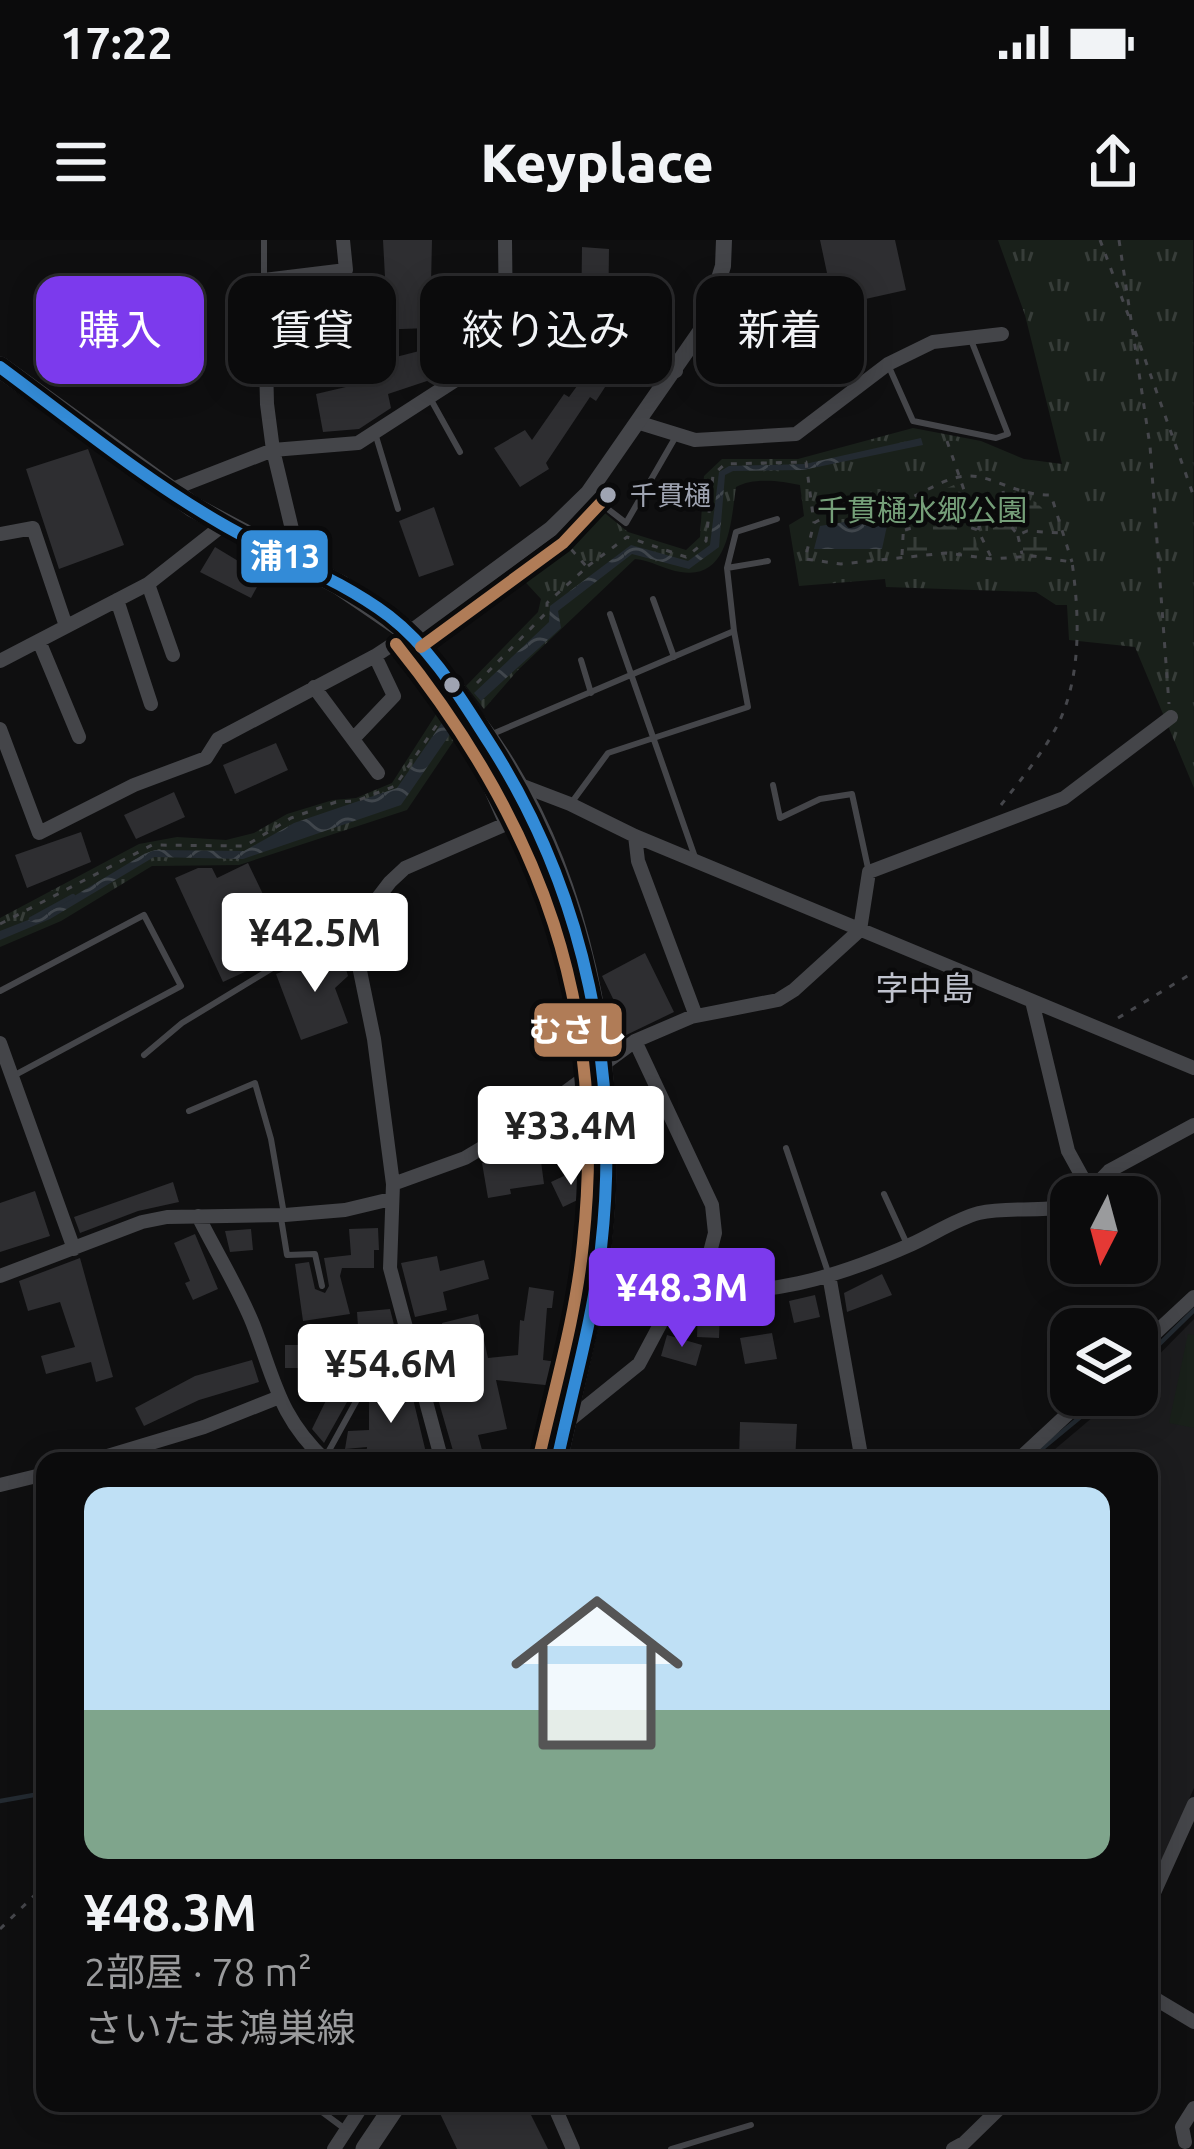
<!DOCTYPE html>
<html lang="ja">
<head>
<meta charset="utf-8">
<style>
  body { margin:0; font-family:Ubuntu,"Noto Sans JP",sans-serif; background:#19191a; color:#f1f3f6; height:100vh; display:flex; flex-direction:column; font-size:45px; white-space:nowrap }
  * { box-sizing:border-box; margin:0 }
  p { font-size:39px; color:#9a9b9d }
  .icon { flex:none; width:66px; height:66px; fill:none; stroke:currentColor; stroke-width:2; stroke-linecap:round; stroke-linejoin:round }
  .map { position:relative; flex:1; overflow:hidden }
  .side { position:absolute; left:36px; top:1212px; width:1122px; height:660px; display:flex; flex-direction:column; background:#0b0b0c; border-radius:24px; box-shadow:0 6px 30px #0003,0 0 0 3px #2b2b2d }
  .side>* { flex:none }
  .top-card { position:absolute; left:36px; top:36px; width:1122px; height:108px; display:flex; gap:24px }
  .needle { width:78px; rotate:186deg }
  .fabs { position:absolute; left:1050px; top:936px; display:grid; gap:24px }
  .fabs a { display:grid; place-items:center; width:108px; height:108px; border-radius:24px; background:#0b0b0c; box-shadow:0 6px 30px #0003,0 0 0 3px #2b2b2d; font-size:60px }
  .price { position:absolute; translate:-50% -102px; padding:0 27px; border-radius:12px; background:#fff; color:#222; font-size:39px; line-height:78px; filter:drop-shadow(0 3px 6px #0008) }
  .price::after { content:''; position:absolute; left:50%; top:72px; width:36px; height:27px; margin-left:-18px; background:inherit; clip-path:polygon(0 0,100% 0,50% 100%) }
  .price.on { background:#7c3aed; color:#fff }
  ul { padding:0; list-style:none }
  li { display:grid; align-content:center; gap:24px; height:636px; padding:0 48px }
  li+li { border-top:3px solid #2b2b2d }
  li span { display:grid; place-items:center; height:372px; border-radius:24px; color:#555 }
  li>.icon { margin-inline-start:auto }
  span .icon { width:216px; height:216px; fill:#fffc; stroke-width:1 }
  li b { font-size:51px }
  .tag { padding:0 42px; border-radius:24px; background:#0b0b0c; box-shadow:0 6px 30px #0003,0 0 0 3px #2b2b2d; font-size:42px; line-height:108px }
  .tag.on { background:#7c3aed; color:#fff }
  .status { display:flex; justify-content:space-between; align-items:center; height:84px; padding:0 60px; background:#0b0b0c; direction:ltr }
  .status svg { height:33px; fill:currentColor }
  header { display:flex; justify-content:space-between; align-items:center; height:156px; padding:0 48px; background:#0b0b0c; font-size:54px; font-weight:800 }
  .map>svg:first-child { display:block }
  .built { fill:#1c1c1e }
  .grass { fill:url(#grass-tufts) }
  .wetland { fill:url(#wetland-marsh) }
  .pitch { fill:#19201a }
  .water { fill:url(#water-waves) }
  .lines { fill:none; stroke-linecap:round; stroke-linejoin:round }
  .stream { stroke:#232a31; stroke-width:4.5 }
  .building { fill:#2e2e31 }
  .path { stroke:#45464b; stroke-width:3; stroke-dasharray:6 9; stroke-linecap:butt }
  .service { stroke:#444549; stroke-width:6 }
  .minor { stroke:#444549; stroke-width:14 }
  .tertiary { stroke:#444549; stroke-width:16 }
  .primary { stroke:#46474b; stroke-width:21 }
  .primary-bridge { stroke:#46474b; stroke-width:21 }
  .bus-1-casing { stroke:#0a0a0b; stroke-width:21 }
  .bus-2-casing { stroke:#0a0a0b; stroke-width:21 }
  .bus-1 { stroke:#338bd7; stroke-width:12 }
  .bus-2 { stroke:#b07c57; stroke-width:12 }
  .bus-dot { fill:#9fa4b2; stroke:#0a0a0b; stroke-width:4.5 }
  .labels { text-anchor:middle; dominant-baseline:central; stroke-width:9; stroke-linejoin:round; paint-order:stroke }
  .bus-label { font-size:27px; fill:#9fa4b2; stroke:#0a0a0b; text-anchor:start }
  .park-label { font-size:30px; fill:#759f79; stroke:#0a0a0b }
  .neighbourhood-label { font-size:33px; fill:#c0c3ce; stroke:#0a0a0b }
  .line-badge { stroke:#0a0a0b; stroke-width:4.5 }
  .badge-label { font-size:33px; text-anchor:middle; font-weight:bold; fill:#fff }
</style>
</head>
<body>
<div class="status"><b>17:22</b><svg viewBox="0 0 49 12"><path d="M0 12V9h3v3zM5 12V6h3v6zM10 12V3h3v9zM15 12V0h3v12zM26 1h20v11H26zM47 4h2v5h-2z"/></svg></div>
<header><svg class="icon" aria-label="menu" viewBox="0 0 24 24"><path d="M4 6h16M4 12h16M4 18h16"/></svg>Keyplace<svg class="icon" aria-label="share" viewBox="0 0 24 24"><path d="M12 15V3M7 8l5-5 5 5M5 13v7h14v-7"/></svg></header>
<div class="map">
<svg width="1194" height="1909" viewBox="0 0 1194 1909">
  <defs>
    <pattern id="grass-tufts" width="24" height="20" patternUnits="userSpaceOnUse" patternTransform="scale(3)"><rect width="24" height="20" fill="#19201a"/><path d="M3 7l-1-3M5 7V3M7 7l1-3M15 17l-1-3M17 17v-4M19 17l1-3" fill="none" stroke="#373d39"/></pattern>
    <pattern id="wetland-marsh" width="20" height="14" patternUnits="userSpaceOnUse" patternTransform="scale(3)"><rect width="20" height="14" fill="#19201a"/><path d="M1 5h8M5 5V1M11 12h8M15 12V8" fill="none" stroke="#373d39"/></pattern>
    <pattern id="water-waves" width="16" height="10" patternUnits="userSpaceOnUse" patternTransform="scale(3)"><rect width="16" height="10" fill="#232a31"/><path d="M0 5q4-4 8 0t8 0" fill="none" stroke="#40464c"/></pattern>
  </defs>
  <rect width="100%" height="100%" fill="#0f0f10"/>
  <!-- built -->
  <path class="built" d="M1194 1079V1548L1149 1650V1221H1041L1119 1155H1137V1137Z"/>
  <!-- grass -->
  <path class="grass" d="M998 0H1193L1194 548 1135 407 1069 400 1067 365H1056L1036 352 886 347 885 339 799 346 789 285 804 276 800 245C781 241 754 237 736 247 731 279 730 340 681 332 665 330 651 320 635 319L518 430 484 469 466 446 538 372 541 359 517 333 595 265 628 292 686 310 700 297 704 236 722 219H798L913 188 981 201 1024 219 1062 224 1025 75Z
    M442 465 461 490 407 570 239 625 152 626 61 681 0 707V678L139 604 177 597 226 600 254 593 287 574 333 560 356 558 392 543Z"/>
  <!-- wetland -->
  <path class="wetland" d="M971 243 1036 262 1042 268 1057 315 995 312 988 291 989 275 979 266Z
    M954 245 966 271 962 286 974 294 980 314 948 311 907 313 908 265Z"/>
  <!-- pitch -->
  <path class="pitch" d="M1188 1094 1194 1095V1188L1169 1183Z"/>
  <!-- water -->
  <path class="water" d="M921 198 923 205 803 230 733 231 725 235 719 307 689 329 632 314 558 371 561 388 481 461 474 453 549 382 550 366 631 305 688 321 710 305 719 232 729 226 805 224Z
    M891 267 882 309H814L820 286 881 276Z
    M448 474 457 484 401 565 243 619 154 617 50 679 0 700V691L46 673 144 614 155 610 244 611 294 583 397 548Z"/>
  <g class="lines">
    <!-- stream -->
    <path class="stream" d="M31 679 73 656
      M1137 1126 1194 1070
      M1027 1221 1107 1155
      M0 1561 45 1553"/>
  </g>
  <!-- building -->
  <path class="building" d="M383 0H432L430 88 373 90V68L381 67V37H385Z
    M820 0H895L906 50 834 66Z
    M582 7 609 9 608 87 581 85Z
    M431 108 439 137 388 154 391 168 359 189 323 192 316 154 393 136 388 119Z
    M601 113 620 124 596 161 590 157 546 223 549 229 520 247 494 208 525 190 532 200 564 154 569 157Z
    M88 209 124 305 59 329 26 229Z
    M434 267 454 325 419 337 399 281Z
    M215 307 263 336 251 358 200 332Z
    M276 503 288 530 235 554 223 525Z
    M174 552 185 577 136 599 124 575Z
    M81 592 91 622 27 648 15 615Z
    M248 623 272 673 234 691 251 729 223 742 175 638 198 628H212L217 638Z
    M332 713 343 719 348 736 335 748 348 783 301 800 276 734Z
    M645 713 674 772 620 798 613 795 609 774 617 767 602 736Z
    M540 914 544 944 510 949 511 954 488 958 482 923Z
    M581 928 590 954 563 967 551 942Z
    M173 942 179 962 138 971 80 993 74 977Z
    M35 951 50 996 0 1012V963Z
    M378 988 379 1010H374V1028H342L340 1036 350 1074 303 1081 295 1024 309 1022 315 1049 325 1053 329 1046 324 1018 351 1015 349 989Z
    M251 989 253 1010 230 1012 225 991Z
    M195 994 218 1049 193 1060 185 1043 190 1041 174 1003Z
    M437 1016 440 1031 484 1020 489 1039 443 1052 447 1070 415 1077 401 1023Z
    M80 1018 113 1137 96 1142 91 1122 46 1134 41 1116 75 1107 60 1062 28 1071 19 1041Z
    M882 1034 892 1055 847 1072 844 1053Z
    M529 1047 554 1051 552 1068H547L543 1120 557 1122 555 1146 496 1140 507 1189 478 1195 485 1221H456L424 1111 448 1105 442 1083 478 1074 488 1118 518 1115 520 1080 524 1081Z
    M815 1055 820 1077 794 1083 789 1061Z
    M390 1069 404 1124 365 1130 324 1203 312 1189 342 1128 346 1102 359 1101 357 1072Z
    M698 1069 720 1070 719 1098 697 1097Z
    M772 1093 777 1119 745 1124 740 1098Z
    M667 1095 702 1105 696 1126 661 1116Z
    M285 1105H314V1128H285Z
    M252 1120 259 1142 199 1160 144 1186 135 1168 195 1136Z
    M408 1138 428 1221H365L367 1207 345 1209 348 1191 369 1190V1153L375 1143Z
    M740 1182 797 1184 795 1221H739Z
    M435 1863H525L548 1909H457Z"/>
  <g class="lines">
    <!-- path -->
    <path class="path" d="M1100 0 1129 77
      M1119 0 1150 206 1169 464
      M1135 91 1194 257
      M947 201 972 273
      M1003 251 1009 282
      M983 282 1009 284 1018 295 1027 291 1062 293
      M905 290 928 283 963 284
      M978 290 982 278 973 273 966 278V286L978 290 991 317
      M1018 296 1022 314
      M902 315 905 260
      M588 326 627 297 686 317 706 301 713 235 725 224 806 222 814 283
      M477 443 547 372V363L587 327 562 299
      M1001 565C1022 538 1045 511 1060 480 1082 431 1079 372 1072 322L1033 316 992 319 946 313 841 324 805 319 814 283C843 266 875 271 906 260 925 252 948 236 968 236 992 235 1017 256 1051 255L1072 322
      M0 684 152 605 245 606 291 578 336 562 356 561 395 546 447 470
      M1118 778 1194 732
      M0 1689 45 1645"/>
    <!-- service -->
    <path class="service" d="M264 0V36
      M889 127 913 181 996 198 1008 194 971 100
      M430 158 460 212
      M375 193 398 269
      M591 256 626 283 675 198
      M727 328 768 321
      M653 359 674 417
      M610 374 696 620
      M734 391 727 328 736 292 777 279
      M581 420 591 453
      M490 495 734 391 748 467 608 513 572 562
      M773 545 780 578 820 559 852 554 868 628
      M0 751 144 675 181 746 15 835
      M144 815 182 783 289 718 364 694
      M189 871 255 843 271 899 284 974
      M786 908 829 1035
      M884 954 906 1002
      M281 978 287 1015 315 1014 322 1046
      M326 1216 370 1136 415 1130
      M310 1863 345 1889
      M671 1909 751 1885"/>
    <!-- minor -->
    <path class="minor" d="M506 86 597 98 676 131
      M640 183 695 200 796 194 888 124 933 102 1002 94
      M170 250 273 210 267 164 264 40 346 30 343 0
      M0 294 33 288 66 386
      M291 321 296 306 273 210 358 203 482 123 502 102 506 86 505 0
      M148 344 173 415
      M117 360 151 464
      M39 401 79 497
      M0 421 148 344 223 285
      M314 447 378 533
      M0 489 39 593 134 545 206 518 218 499 375 416 410 393
      M353 499 394 456 375 416
      M515 543 570 564 635 596 1194 828
      M635 596 638 621 696 776
      M1032 761 1068 911 1090 951
      M0 803 74 1009
      M393 944 465 918 522 884 635 801 691 777 778 760 794 750 860 690 869 632 1064 558 1171 477
      M1084 957 1109 931 1194 885
      M198 976C216 1012 238 1047 253 1084 275 1141 279 1177 326 1221
      M829 1035 862 1221
      M0 1036 142 982 167 977 285 975 345 970 391 959
      M680 1047C762 1061 838 1037 912 1004 934 994 956 979 979 973 1009 966 1041 973 1071 965
      M1137 1110 1194 1057
      M566 1183 639 1124 680 1047 709 1016 715 993 712 965 635 801
      M91 1221 204 1187 277 1158
      M442 1221 390 1028 393 944 374 799 359 726 377 659 390 642 405 628 506 584 484 534 503 522
      M1017 1221 1088 1155
      M0 1245 45 1234
      M1149 1664 1194 1564
      M1149 1755 1194 1782
      M553 1863 573 1909
      M1185 1902 1182 1887 1194 1868
      M334 1909 364 1863
      M953 1909 964 1903 1005 1863"/>
    <!-- tertiary -->
    <path class="tertiary" d="M410 393 551 289 588 253 704 86 723 26 724 0"/>
    <!-- primary -->
    <path class="primary" d="M0 127 193 267 340 345 410 393 456 452
      M474 480C584 622 621 830 601 1005 593 1077 572 1150 557 1221
      M366 1909 397 1863"/>
    <!-- primary-bridge -->
    <path class="primary-bridge" d="M456 452 474 480"/>
    <!-- bus-1 casing -->
    <g class="bus-1-casing">
      <path id="bus-1" d="M0 127C73 181 144 239 222 284 277 316 338 338 389 376 432 409 461 459 490 504 586 654 621 831 601 1008 593 1080 572 1150 557 1221"/>
    </g>
    <!-- bus-2 casing -->
    <g class="bus-2-casing">
      <path id="bus-2" d="M396 404C542 586 608 768 583 1003 576 1076 555 1146 539 1217
        M421 407 563 303 610 253"/>
    </g>
    <!-- bus-1 -->
    <use href="#bus-1" class="bus-1"/>
    <!-- bus-2 -->
    <use href="#bus-2" class="bus-2"/>
  </g>
  <!-- markers -->
  <g class="bus-dot">
    <circle cx="608" cy="255" r="10"/>
    <circle cx="452" cy="445" r="10"/>
  </g>
  <g class="labels">
    <!-- bus labels -->
    <g class="bus-label">
      <text x="630" y="255">千貫樋</text>
    </g>
    <!-- park labels -->
    <g class="park-label">
      <text x="922" y="270">千貫樋水郷公園</text>
    </g>
    <!-- neighbourhood labels -->
    <g class="neighbourhood-label">
      <text x="925" y="747">字中島</text>
    </g>
  </g>
  <g class="line-badge">
    <rect x="239" y="288" width="91" height="57" rx="12" fill="#338bd7"/>
    <rect x="532" y="761" width="92" height="58" rx="12" fill="#b07c57"/>
  </g>
  <g class="badge-label">
    <text x="285" y="328">浦13</text>
    <text x="578" y="802">むさし</text>
  </g>
</svg>
<div class="fabs">
<a><svg class="needle" viewBox="-14 -14 28 28"><path d="M0-13l5 13h-10z" fill="#e53935"/><path d="M0 13l5-13h-10z" fill="#9a9b9d"/></svg></a>
<a><svg class="icon" aria-label="layers" viewBox="0 0 24 24"><path d="M12 4l9 5-9 5-9-5zM3 14l9 5 9-5"/></svg></a>
</div>
<b class="price" style="left:315px;top:755px">¥42.5M</b>
<b class="price" style="left:571px;top:948px">¥33.4M</b>
<b class="price on" style="left:682px;top:1110px">¥48.3M</b>
<b class="price" style="left:391px;top:1186px">¥54.6M</b>
<div class="top-card">
<a class="tag on">購入</a>
<a class="tag">賃貸</a>
<a class="tag">絞り込み</a>
<a class="tag">新着</a>
</div>
<section class="side">
<ul>
<li><span style="background:linear-gradient(#bfe0f5 60%,#7fa58c 0)"><svg class="icon" aria-label="home" viewBox="0 0 24 24"><path d="M3 11l9-7 9 7M6 9v11h12V9"/></svg></span><div><b>¥48.3M</b><p>2部屋 · 78 m²</p><p>さいたま鴻巣線</p></div></li>
</ul>
</section>
</div>
</body>
</html>
